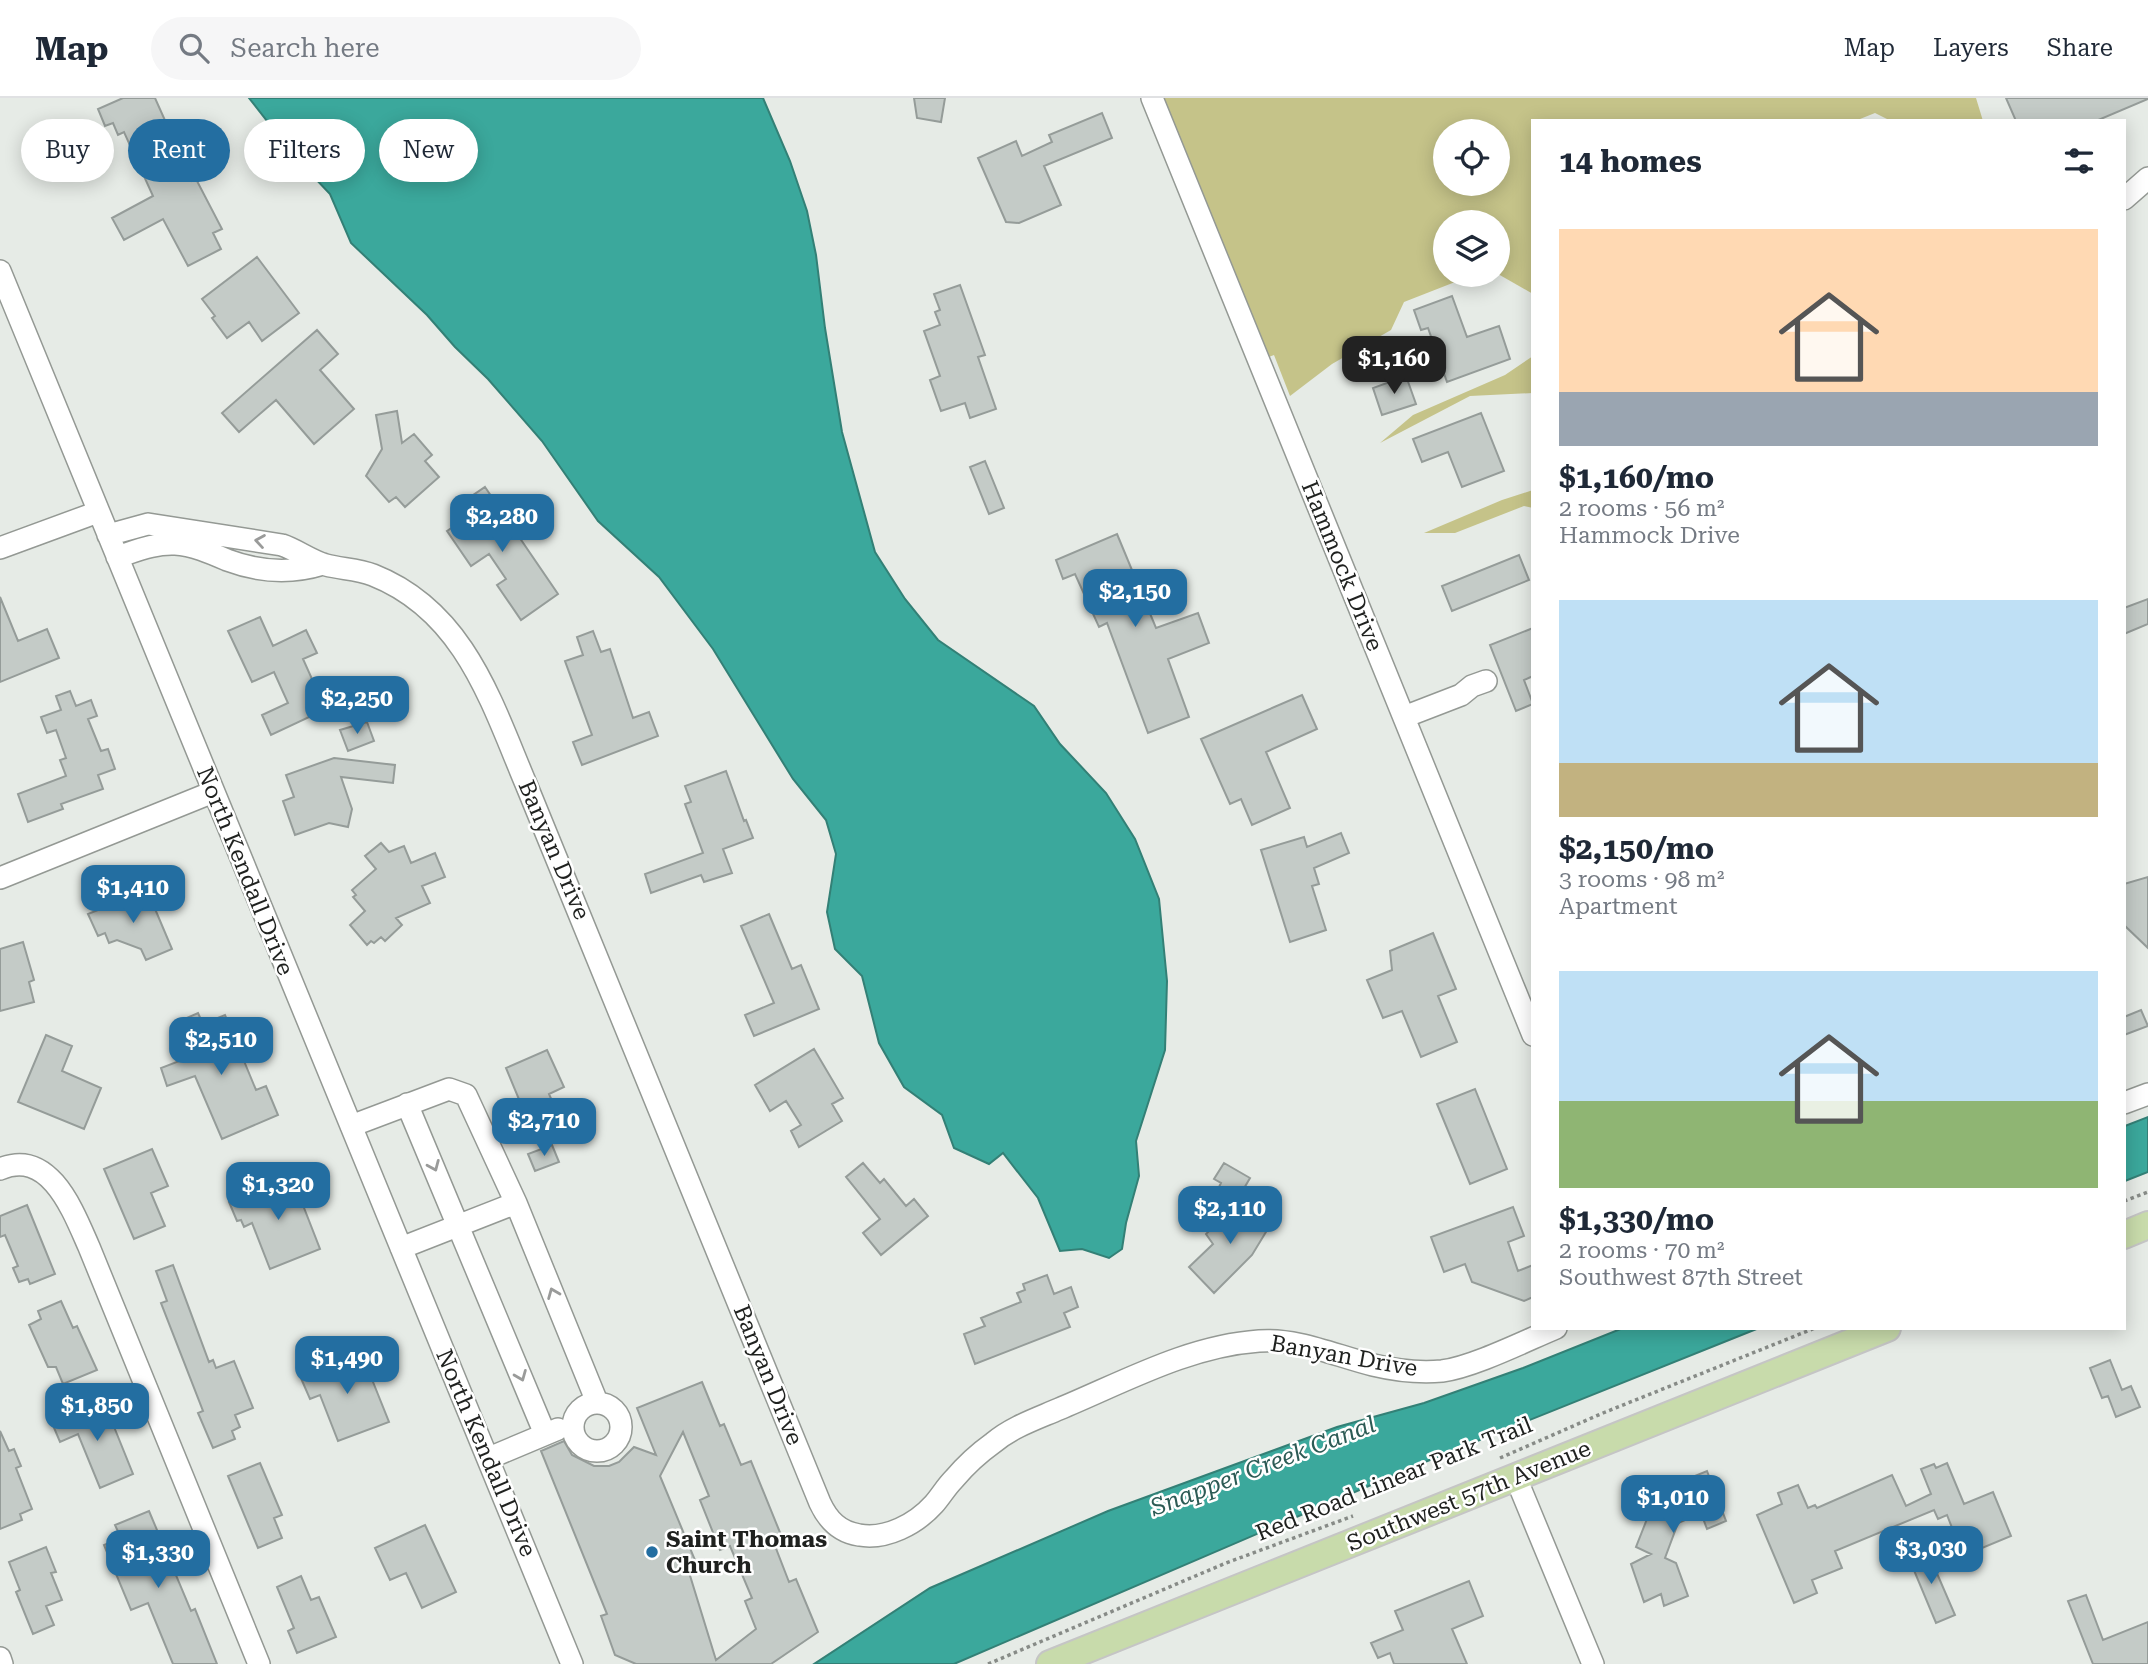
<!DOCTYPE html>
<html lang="en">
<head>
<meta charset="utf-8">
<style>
  body { margin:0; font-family:"Roboto Serif",serif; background:#f6f6f7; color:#1f2937; height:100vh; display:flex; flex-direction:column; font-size:26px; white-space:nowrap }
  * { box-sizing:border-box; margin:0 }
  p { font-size:23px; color:#747a83 }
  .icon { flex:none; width:38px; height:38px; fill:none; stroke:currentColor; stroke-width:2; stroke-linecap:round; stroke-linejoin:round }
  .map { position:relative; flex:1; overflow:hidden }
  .sheet { position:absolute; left:1531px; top:21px; width:595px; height:1211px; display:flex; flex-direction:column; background:#fff; border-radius:0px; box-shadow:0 4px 18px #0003 }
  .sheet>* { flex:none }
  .banner { position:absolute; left:21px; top:21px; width:665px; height:63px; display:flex; gap:14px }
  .controls { position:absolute; left:1433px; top:21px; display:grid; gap:14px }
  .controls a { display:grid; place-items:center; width:77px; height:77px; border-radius:50%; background:#fff; box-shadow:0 4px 18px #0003; font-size:35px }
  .price { position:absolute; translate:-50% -60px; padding:0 16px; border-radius:14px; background:#236ea1; color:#fff; font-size:23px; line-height:46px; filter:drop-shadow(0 2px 4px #0008) }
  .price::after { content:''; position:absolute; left:50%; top:42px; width:21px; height:16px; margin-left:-10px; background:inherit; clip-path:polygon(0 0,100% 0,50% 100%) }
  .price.current { background:#222; color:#fff }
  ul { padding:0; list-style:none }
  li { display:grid; align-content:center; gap:14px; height:371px; padding:0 28px }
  li span { display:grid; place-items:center; height:217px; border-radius:0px; color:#555 }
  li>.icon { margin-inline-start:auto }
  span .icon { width:126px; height:126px; fill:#fffc; stroke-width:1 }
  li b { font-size:30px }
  h2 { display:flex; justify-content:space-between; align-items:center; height:84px; padding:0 28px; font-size:30px }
  .pill { padding:0 24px; border-radius:32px; background:#fff; box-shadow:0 4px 18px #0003; font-size:24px; line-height:63px }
  .pill.current { background:#236ea1; color:#fff }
  header { display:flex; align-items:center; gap:42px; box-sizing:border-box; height:98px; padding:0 35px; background:#fff; border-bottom:2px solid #e0e1e3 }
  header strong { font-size:33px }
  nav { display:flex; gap:38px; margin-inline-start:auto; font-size:24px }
  .search { width:490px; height:63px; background:#f6f6f7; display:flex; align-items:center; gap:18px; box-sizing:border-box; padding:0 24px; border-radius:38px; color:#747a83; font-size:26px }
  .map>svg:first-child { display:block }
  .green { fill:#c5c389; fill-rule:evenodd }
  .water { fill:#3ba89c; stroke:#338076; stroke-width:2 }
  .building { fill:#c4cbc7; stroke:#959c99; stroke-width:2; fill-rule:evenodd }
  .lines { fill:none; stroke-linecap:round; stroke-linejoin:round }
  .minor-casing { stroke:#949994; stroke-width:24 }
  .major-casing { stroke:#c5c5c5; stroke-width:30 }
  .path { stroke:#878b87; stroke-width:3.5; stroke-dasharray:3.5 3.5; stroke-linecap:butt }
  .minor { stroke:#fff; stroke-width:21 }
  .major { stroke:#c8dbab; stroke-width:26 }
  .oneway { stroke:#9a9b9a }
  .poi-dot { fill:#236ea1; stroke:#fff; stroke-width:2.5 }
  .labels { text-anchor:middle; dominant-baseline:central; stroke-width:5; stroke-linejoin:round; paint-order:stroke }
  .street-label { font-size:23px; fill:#1f211f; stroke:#fff }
  .poi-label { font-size:23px; font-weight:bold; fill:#1f211f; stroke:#fff; text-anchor:start }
  .water-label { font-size:24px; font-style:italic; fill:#2c5b55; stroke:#fff }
</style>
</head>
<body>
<header>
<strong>Map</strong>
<div class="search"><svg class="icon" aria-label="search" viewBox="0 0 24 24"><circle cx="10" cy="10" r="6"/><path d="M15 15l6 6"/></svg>Search here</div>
<nav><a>Map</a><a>Layers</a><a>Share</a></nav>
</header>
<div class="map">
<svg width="2148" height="1566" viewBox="0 0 2148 1566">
  <rect width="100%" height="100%" fill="#e6ebe6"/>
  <!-- green -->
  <path class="green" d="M1162 0H1976L1983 23H1891L1875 15 1855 23H1533V196L1498 176V124H1446V177H1473L1404 204 1391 232 1332 266 1290 298 1274 257 1264 261ZM1446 33H1498V86H1446Z
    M1533 258V295L1470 298 1380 345 1413 317 1505 277Z
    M1533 392V410L1524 408 1455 435H1424L1502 402Z"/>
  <!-- water -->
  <path class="water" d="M249 0H763L790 63 807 113 816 157 825 230 842 334 875 454 905 501 938 542 1034 608 1060 646 1106 695 1135 741 1159 801 1167 883 1165 952 1136 1043 1139 1078 1126 1125 1122 1151 1109 1160 1082 1151 1060 1153 1038 1100 1003 1055 989 1066 954 1050 942 1017 904 989 879 945 862 878 835 851 827 814 836 756 826 722 793 681 713 551 659 479 598 423 542 343 488 281 455 249 427 217 351 145 330 96 296 60Z
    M2148 1019V1074L2125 1083V1028Z
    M1623 1230H1759L1420 1366 954 1566H814L930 1490 1108 1413 1337 1329 1424 1305 1523 1270Z"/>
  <!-- building -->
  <path class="building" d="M123 0H155L192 83 196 81 222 131 213 135 221 151 188 168 163 121 124 142 112 120 153 98 124 34 118 37 113 25 105 28 98 11Z
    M914 0H945L941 24 917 20Z
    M2006 0H2148V1L2096 23H2016Z
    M1102 15 1112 40 1044 68 1061 107 1019 125 1006 124 978 60 1016 43 1022 58 1052 44 1049 37Z
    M257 159 299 215 262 243 249 224 227 240 212 220 215 218 202 201Z
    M960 187 985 257 978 259 996 311 970 320 965 305 941 313 930 282 940 278 924 233 940 227 935 214 940 212 934 196Z
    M1452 198 1467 239 1499 228 1510 261 1447 284 1428 230 1421 232 1414 212Z
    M317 232 338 256 320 272 354 311 314 346 276 302 239 334 222 315Z
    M1406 278 1416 306 1382 317 1373 290Z
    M397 313 402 345 414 336 432 357 425 363 439 379 405 409 396 399 389 404 366 378 382 351 376 317Z
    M1481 315 1504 373 1462 389 1448 354 1422 364 1413 341Z
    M985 363 1004 410 989 416 970 369Z
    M485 389 558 496 521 522 497 487 506 481 489 456 471 468 447 433 468 419 463 404Z
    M1117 436 1156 530 1198 515 1209 545 1168 561 1189 619 1148 635 1107 525 1099 529 1075 476 1063 481 1056 462Z
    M1519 457 1529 482 1452 513 1442 488Z
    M0 499 18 543 47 531 59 560 0 584Z
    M2148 501V526L2124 536V510Z
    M260 519 273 548 306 532 317 555 303 561 316 590 330 584 339 605 271 637 262 617 288 605 274 574 252 584 228 533Z
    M1533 530V578L1524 582 1533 606 1516 613 1490 547Z
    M593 533 601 554 610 551 633 620 649 614 658 638 582 667 573 644 592 637 565 563 583 557 577 539Z
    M70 593 76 608 91 602 97 618 88 621 101 653 108 651 115 671 98 677 103 691 61 706 63 711 28 724 18 696 66 678 60 662 66 660 56 632 47 635 41 619 61 612 56 598Z
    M1302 597 1317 631 1266 654 1290 710 1252 727 1241 701 1230 706 1201 641Z
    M367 624 374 643 348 653 340 632Z
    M334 660 395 667 393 685 341 679 352 711 348 729 329 725 295 737 283 703 294 699 286 677Z
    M726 673 744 723 746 722 753 740 723 751 732 775 704 784 701 777 651 795 645 776 703 755 685 706 691 704 685 688Z
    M1341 735 1349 755 1314 770 1319 786 1312 788 1326 832 1290 844 1261 752 1304 739 1307 749Z
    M381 745 389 754 404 748 411 765 435 755 445 779 422 788 430 805 396 820 402 827 385 843 381 839 374 845 371 843 367 847 350 827 365 813 353 799 356 797 352 792 376 771 365 758Z
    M2148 779V850L2124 827V786Z
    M147 792 172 851 146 862 141 851 117 842 109 845 105 835 98 838 88 816Z
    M769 816 792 871 801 867 819 911 754 938 745 917 774 905 741 828Z
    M1433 835 1456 891 1438 898 1457 944 1421 959 1402 913 1383 920 1367 882 1392 872 1390 853Z
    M23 844 34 882 29 884 34 904 0 913V851Z
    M2141 912 2148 928 2124 937V919Z
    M198 915 203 926 225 917 256 992 266 988 278 1017 222 1041 195 978 167 988 161 970 195 957 180 923Z
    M46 937 72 948 62 973 101 990 84 1031 18 1004Z
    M814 951 843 1000 832 1006 842 1023 799 1049 791 1033 801 1027 786 1003 770 1013 755 987Z
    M547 952 564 989 549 996 562 1026 541 1036 529 1009 523 1011 506 970Z
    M1475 991 1507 1071 1470 1086 1437 1006Z
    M552 1047 559 1064 535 1073 528 1056Z
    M152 1051 168 1088 151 1095 165 1128 134 1141 104 1071Z
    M863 1065 880 1085 884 1081 906 1108 914 1101 928 1118 881 1157 863 1135 880 1121 846 1079Z
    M1224 1065 1250 1080 1236 1104 1217 1093 1221 1085 1214 1081Z
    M292 1079 320 1151 270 1171 252 1125 244 1129 241 1122 237 1123 229 1104Z
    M1238 1104 1272 1124 1252 1157 1214 1195 1189 1169 1213 1146 1206 1136Z
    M27 1107 55 1176 30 1186 28 1181 19 1184 13 1170 18 1168 5 1137 0 1139V1118Z
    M1513 1109 1524 1138 1508 1144 1518 1173 1533 1167V1199L1524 1203 1472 1184 1465 1166 1444 1174 1431 1139Z
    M173 1167 209 1264 213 1262 216 1270 234 1263 253 1310 235 1317 240 1329 232 1333 235 1341 213 1350 198 1315 203 1313 161 1205 167 1203 156 1173Z
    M1047 1177 1054 1196 1071 1189 1078 1209 1064 1215 1070 1229 975 1266 964 1236 985 1228 981 1220 1021 1204 1017 1195 1025 1192 1023 1186Z
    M61 1203 73 1230 77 1228 97 1272 63 1286 56 1269H48L29 1227 41 1221 38 1213Z
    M361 1254 389 1324 338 1343 320 1297 310 1301 300 1278Z
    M2110 1262 2122 1292 2131 1288 2140 1309 2116 1319 2108 1298 2102 1300 2090 1270Z
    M702 1284 720 1328 724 1326 741 1367 751 1363 781 1437 772 1440 789 1484 796 1481 818 1534 771 1566H636L615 1557 601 1518 607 1516 541 1353 564 1343 572 1357 594 1368H609L619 1364 634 1349 656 1357 637 1310ZM683 1334 709 1398 700 1402 720 1452 730 1448 752 1500 745 1503 756 1531 716 1562 688 1471 697 1467 660 1378Z
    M104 1304 133 1376 100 1390 78 1336 60 1344 52 1325Z
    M0 1333 9 1353 14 1351 21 1368 16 1370 32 1411 20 1416 22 1422 0 1431Z
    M260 1365 282 1417 274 1420 282 1440 258 1450 228 1378Z
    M1947 1365 1964 1406 1993 1394 2011 1438 1977 1452 1980 1459 1966 1465 1947 1417 1938 1421 1934 1412 1835 1453 1842 1470 1812 1482 1817 1495 1794 1505 1757 1417 1782 1406 1778 1395 1798 1387 1808 1410 1815 1407 1817 1410 1892 1377 1906 1408 1931 1396 1921 1371 1934 1366 1936 1370Z
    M1707 1373 1726 1423 1707 1431 1701 1415 1678 1425 1665 1460 1676 1465 1688 1498 1664 1508 1661 1496 1644 1504 1631 1466 1651 1456 1636 1449 1658 1393Z
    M149 1413 191 1513 195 1511 217 1566H173L148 1505 131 1512 104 1447 121 1440 115 1427Z
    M425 1427 456 1494 422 1510 406 1475 390 1482 375 1450Z
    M46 1449 56 1474 51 1475 62 1502 46 1508 54 1527 33 1536 16 1494 20 1492 9 1464Z
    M1926 1450 1955 1517 1936 1525 1908 1458Z
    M301 1478 311 1502 319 1499 336 1539 297 1555 288 1533 294 1530 277 1489Z
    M1469 1483 1483 1518 1452 1531 1467 1566H1394L1390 1555 1378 1560 1371 1545 1403 1532 1395 1513Z
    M2086 1497 2103 1542 2148 1524V1566H2093L2068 1503Z"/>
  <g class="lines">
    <!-- minor casing -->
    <g class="minor-casing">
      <path id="minor" d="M1152 0 1533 937
        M2124 101 2148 80
        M0 173 572 1566
        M108 437 148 426 282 447C297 452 311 463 326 467 341 471 358 471 373 477 464 513 491 603 526 686L820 1405C828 1422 839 1434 859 1437 886 1442 916 1426 934 1406 941 1398 946 1389 954 1381 965 1368 979 1355 993 1345 1012 1329 1036 1321 1059 1311 1124 1284 1188 1248 1259 1243 1298 1240 1336 1258 1373 1267 1394 1272 1420 1275 1442 1273 1473 1269 1525 1243 1556 1230
        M0 450 98 414
        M117 459C136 453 155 445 175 446 193 447 211 455 227 462 259 474 291 476 323 466
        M1404 619 1461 597 1472 588 1486 583
        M0 780 213 694
        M2124 1005 2148 996
        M407 1006 545 1336
        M351 1028 449 991 466 997 516 1105 597 1304
        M0 1071C50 1050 73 1113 89 1149L259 1566
        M401 1150 516 1105
        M573 1329a24 24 0 1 1 48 0a24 24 0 1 1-48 0Z
        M489 1360 558 1331
        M1516 1380 1593 1566
        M0 1560 2 1566"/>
    </g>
    <!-- major casing -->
    <g class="major-casing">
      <path id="major" d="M2124 1137 2148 1127
        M1050 1566 1887 1230"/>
    </g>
    <!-- path -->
    <path class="path" d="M2124 1103 2148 1094
      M1500 1360 1603 1315 1815 1230
      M988 1566 1226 1465 1353 1418"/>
    <!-- minor -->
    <use href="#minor" class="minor"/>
    <!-- major -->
    <use href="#major" class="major"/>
  </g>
  <!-- one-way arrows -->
  <defs><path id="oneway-chevron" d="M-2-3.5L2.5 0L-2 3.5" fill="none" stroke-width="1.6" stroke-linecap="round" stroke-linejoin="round" transform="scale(1.75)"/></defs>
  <g class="oneway">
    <use href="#oneway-chevron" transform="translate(260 443) rotate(-171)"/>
    <use href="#oneway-chevron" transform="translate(434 1068) rotate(67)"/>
    <use href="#oneway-chevron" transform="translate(553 1195) rotate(-112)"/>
    <use href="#oneway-chevron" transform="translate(521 1278) rotate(68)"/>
  </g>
  <!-- markers -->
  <circle class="poi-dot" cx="652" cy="1454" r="7"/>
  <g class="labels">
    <!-- street labels -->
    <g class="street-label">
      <text transform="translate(1342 468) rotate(68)">Hammock Drive</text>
      <text transform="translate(554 752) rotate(67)">Banyan Drive</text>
      <text transform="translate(245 773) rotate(68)">North Kendall Drive</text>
      <text transform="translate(1344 1258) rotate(10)">Banyan Drive</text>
      <text transform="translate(768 1277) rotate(68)">Banyan Drive</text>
      <text transform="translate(486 1355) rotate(67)">North Kendall Drive</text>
      <text transform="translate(1394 1381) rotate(-22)">Red Road Linear Park Trail</text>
      <text transform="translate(1469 1398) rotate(-22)">Southwest 57th Avenue</text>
    </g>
    <!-- poi labels -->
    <g class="poi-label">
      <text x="666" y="1441">Saint Thomas<tspan x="666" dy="26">Church</tspan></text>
    </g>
    <!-- water labels -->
    <g class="water-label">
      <text transform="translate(1263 1368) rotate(-21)">Snapper Creek Canal</text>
    </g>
  </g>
</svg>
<div class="controls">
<a><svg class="icon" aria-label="locate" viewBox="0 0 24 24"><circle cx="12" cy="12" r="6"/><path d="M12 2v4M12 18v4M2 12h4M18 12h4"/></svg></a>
<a><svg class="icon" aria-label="layers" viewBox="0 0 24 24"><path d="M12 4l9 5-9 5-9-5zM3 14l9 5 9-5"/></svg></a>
</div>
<b class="price current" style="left:1394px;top:298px">$1,160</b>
<b class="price" style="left:502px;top:456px">$2,280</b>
<b class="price" style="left:1135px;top:531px">$2,150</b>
<b class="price" style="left:357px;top:638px">$2,250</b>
<b class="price" style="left:133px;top:827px">$1,410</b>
<b class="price" style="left:221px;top:979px">$2,510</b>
<b class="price" style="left:544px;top:1060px">$2,710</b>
<b class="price" style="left:278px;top:1124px">$1,320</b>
<b class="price" style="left:1230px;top:1148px">$2,110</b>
<b class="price" style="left:347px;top:1298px">$1,490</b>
<b class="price" style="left:97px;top:1345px">$1,850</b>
<b class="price" style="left:1673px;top:1437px">$1,010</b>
<b class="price" style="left:1931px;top:1488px">$3,030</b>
<b class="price" style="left:158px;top:1492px">$1,330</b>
<div class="banner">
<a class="pill">Buy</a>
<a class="pill current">Rent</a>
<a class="pill">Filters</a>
<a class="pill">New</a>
</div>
<section class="sheet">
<h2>14 homes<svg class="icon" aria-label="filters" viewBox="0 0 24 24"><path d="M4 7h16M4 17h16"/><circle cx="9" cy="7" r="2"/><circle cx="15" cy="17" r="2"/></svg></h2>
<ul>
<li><span style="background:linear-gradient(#ffd9b3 75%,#9aa5b1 0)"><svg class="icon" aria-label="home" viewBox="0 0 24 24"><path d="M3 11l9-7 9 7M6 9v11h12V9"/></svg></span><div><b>$1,160/mo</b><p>2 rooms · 56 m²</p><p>Hammock Drive</p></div></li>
<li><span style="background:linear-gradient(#bfe0f5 75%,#c2b280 0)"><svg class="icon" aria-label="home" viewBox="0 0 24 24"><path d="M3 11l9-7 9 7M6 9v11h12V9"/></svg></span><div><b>$2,150/mo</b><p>3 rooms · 98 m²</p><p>Apartment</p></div></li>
<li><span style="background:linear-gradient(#bfe0f5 60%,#8fb573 0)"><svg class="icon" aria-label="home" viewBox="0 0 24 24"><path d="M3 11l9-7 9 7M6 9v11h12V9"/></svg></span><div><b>$1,330/mo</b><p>2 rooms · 70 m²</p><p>Southwest 87th Street</p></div></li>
</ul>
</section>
</div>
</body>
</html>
